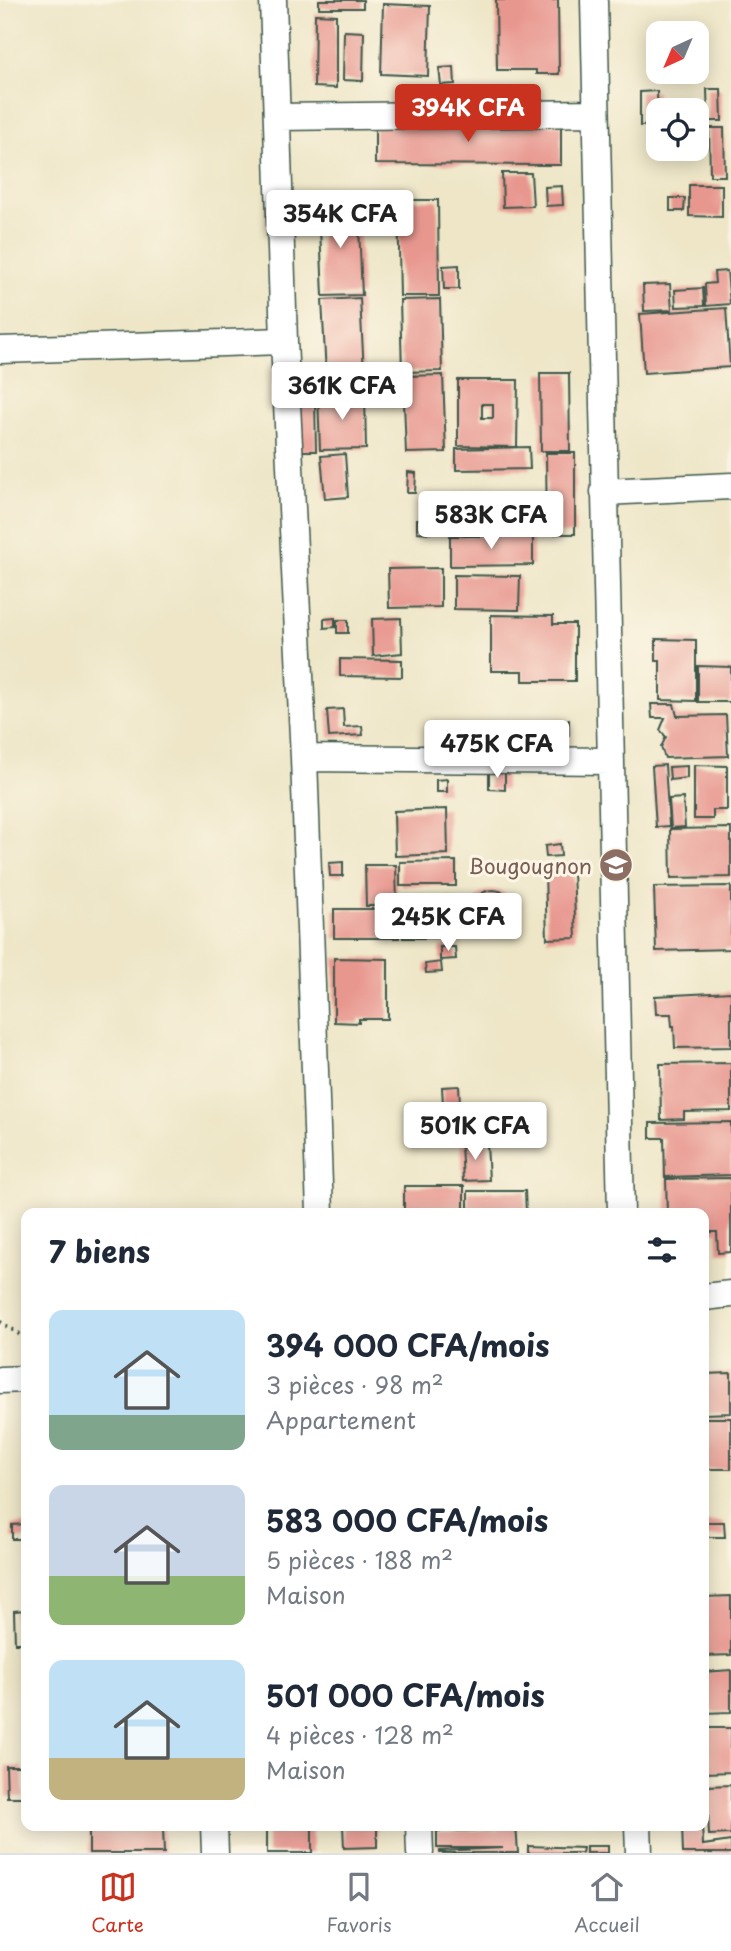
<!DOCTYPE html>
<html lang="fr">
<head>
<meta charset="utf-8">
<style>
  body { margin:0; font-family:"Playpen Sans",sans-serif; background:#f6f6f7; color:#1f2937; height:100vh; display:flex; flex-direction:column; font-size:26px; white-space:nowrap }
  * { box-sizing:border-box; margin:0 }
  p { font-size:23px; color:#747a83 }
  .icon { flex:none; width:38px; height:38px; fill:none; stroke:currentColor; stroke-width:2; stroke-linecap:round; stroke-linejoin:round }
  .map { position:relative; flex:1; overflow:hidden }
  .panel { position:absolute; left:21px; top:1208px; width:688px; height:623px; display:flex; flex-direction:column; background:#fff; border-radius:14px; box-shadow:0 4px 18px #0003 }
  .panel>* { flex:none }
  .needle { width:46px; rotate:224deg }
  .buttons { position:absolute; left:646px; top:21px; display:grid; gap:14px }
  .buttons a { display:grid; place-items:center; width:63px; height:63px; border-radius:14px; background:#fff; box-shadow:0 4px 18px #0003; font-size:35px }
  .price { position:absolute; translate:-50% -60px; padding:0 16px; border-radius:7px; background:#fff; color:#222; font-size:23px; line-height:46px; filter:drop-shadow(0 2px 4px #0008) }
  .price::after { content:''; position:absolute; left:50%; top:42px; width:21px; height:16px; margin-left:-10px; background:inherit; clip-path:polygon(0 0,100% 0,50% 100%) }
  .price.current { background:#c8321e; color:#fff }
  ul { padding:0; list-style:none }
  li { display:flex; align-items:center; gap:21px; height:175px; padding:0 28px }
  li span { display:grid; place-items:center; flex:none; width:196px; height:140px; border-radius:14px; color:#555 }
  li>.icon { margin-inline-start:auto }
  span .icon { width:84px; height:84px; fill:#fffc; stroke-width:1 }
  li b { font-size:30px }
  h2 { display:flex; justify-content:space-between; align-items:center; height:84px; padding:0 28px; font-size:30px }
  .dock { display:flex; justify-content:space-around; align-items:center; height:98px; border-top:2px solid #e0e1e3; background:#fff; font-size:19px; color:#747a83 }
  .dock a { display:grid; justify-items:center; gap:4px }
  .dock .current { color:#c8321e }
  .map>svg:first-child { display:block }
  .building { fill:#e8978f; fill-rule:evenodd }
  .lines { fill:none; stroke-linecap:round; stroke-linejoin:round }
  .street-casing { stroke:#3e564a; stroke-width:29 }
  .path { stroke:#3e564a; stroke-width:4.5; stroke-dasharray:2 5; stroke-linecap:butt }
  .street { stroke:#fff; stroke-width:26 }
  .labels { text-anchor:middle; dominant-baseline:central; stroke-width:6; stroke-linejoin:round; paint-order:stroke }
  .education-label { font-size:21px; fill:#785e54; stroke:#fcf5e5; text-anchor:end }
</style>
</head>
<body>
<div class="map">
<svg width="731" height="1853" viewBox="0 0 731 1853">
  <rect width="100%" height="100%" fill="#fcf5e5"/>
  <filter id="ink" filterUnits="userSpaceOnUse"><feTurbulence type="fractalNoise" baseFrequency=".0143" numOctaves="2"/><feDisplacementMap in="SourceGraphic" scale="14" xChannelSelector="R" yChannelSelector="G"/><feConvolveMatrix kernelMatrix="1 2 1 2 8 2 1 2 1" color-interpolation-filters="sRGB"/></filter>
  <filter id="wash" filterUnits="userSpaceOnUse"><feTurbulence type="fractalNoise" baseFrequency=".00686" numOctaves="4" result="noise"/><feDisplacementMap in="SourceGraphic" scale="28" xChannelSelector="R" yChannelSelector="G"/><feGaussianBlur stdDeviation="1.57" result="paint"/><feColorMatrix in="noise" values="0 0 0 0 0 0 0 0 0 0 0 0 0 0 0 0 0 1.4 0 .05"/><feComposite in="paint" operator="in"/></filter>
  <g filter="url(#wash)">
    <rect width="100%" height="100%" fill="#eee6c7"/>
    <g id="blocks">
      <!-- building -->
      <path class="building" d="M319 0H363V8H319Z
        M496 0H558L559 74H536V70H497Z
        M383 4 430 6 428 76 381 74Z
        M315 14 336 15V88L314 87Z
        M344 31 364 32 363 81 343 80Z
        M454 67 455 84 441 85 439 68Z
        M707 89H721L722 121H708Z
        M657 91 658 125 640 126V92Z
        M375 124 561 125V165L375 164Z
        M709 128H724L725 176H710Z
        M502 173H531L533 206 503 207Z
        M689 185H722V217L689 216Z
        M562 186 563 205 546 206 545 187Z
        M670 198H685L684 211H670Z
        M398 200H438L439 296H400Z
        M358 204 362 295 323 296 319 205Z
        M459 265V289H444L443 266Z
        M727 271 730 304 706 306 705 284 715 283 714 272Z
        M670 284 672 310 644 311 643 285Z
        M703 288 704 306 676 307 675 290Z
        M360 298 364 372 326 374 322 300Z
        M440 299 442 371 402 372 400 300Z
        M726 308 730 367 644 373 640 314Z
        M540 373H569L570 451H541Z
        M443 375 446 452 406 453 403 376Z
        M458 380H518L517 447 458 446ZM482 404H493V418H482Z
        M318 394H365L366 449 320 450Z
        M297 401H315L316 451H298Z
        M529 447 530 469 456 470V449Z
        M546 453H575V534H547Z
        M345 454 348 497 325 499 321 456Z
        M408 472 416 473 415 493H407Z
        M446 517H490L491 531 446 532Z
        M417 519H430V533L417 532Z
        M450 536H533V565L450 566Z
        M441 568V607L389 608 388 569Z
        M454 575 520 576 519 610 454 609Z
        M491 615 553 616V624H575V681H523V671H491Z
        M335 618V627L324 628V619Z
        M401 618 402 653 373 656 372 619Z
        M337 620H348V633H337Z
        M656 639 696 640V701L660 700V661H656Z
        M340 659 402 660V677L340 676Z
        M698 666 731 667V702H698Z
        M651 704H674L677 716 726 715 728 756 665 758 661 747 666 737 660 730 665 718H652Z
        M343 709 344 727 362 726 363 735 329 737 327 710Z
        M554 720H569V735H554Z
        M665 765 669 826 656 827 652 766Z
        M694 765 727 766V810H713V819H694Z
        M687 766V778L670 780 669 767Z
        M489 771H505V790L489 789Z
        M447 779V792H436V780Z
        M683 798 685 827 671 828 669 799Z
        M447 809 448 854 395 856 394 811Z
        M731 828V877L671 878 670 829Z
        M560 844 561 856 546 857 545 846Z
        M456 861V886H400V862Z
        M343 862V876H330L329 863Z
        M365 865H396L397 906H366Z
        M545 872H573L576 938 547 939Z
        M731 886V949L656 951 654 887Z
        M473 910a20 20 0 1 1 40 0a20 20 0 1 1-40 0Z
        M432 898H451V930H435V938H403V901H432Z
        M334 909H398L399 938H334Z
        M440 947H455L456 959 440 960Z
        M334 958 388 959V1019H359V1023L334 1022Z
        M441 962 442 972 426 973 425 964Z
        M731 992V1047L675 1048 674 1026H672L671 1014H656L655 996Z
        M731 1063V1111L684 1112V1119L661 1120 660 1064Z
        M459 1086 460 1103 443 1104 442 1087Z
        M731 1122V1175L665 1177 664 1138H650V1123Z
        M487 1143 489 1180 463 1181 461 1144Z
        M731 1178V1252L718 1253 717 1232H704V1213H667L666 1179Z
        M404 1186H464V1213H404Z
        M468 1191H525L526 1213H468Z
        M731 1373V1413L704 1414V1374Z
        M704 1418H731V1469H704Z
        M704 1522H724L725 1537H704Z
        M26 1524V1539H12V1525Z
        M731 1596V1655L704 1656V1597Z
        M26 1610V1643H15L14 1611Z
        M731 1670V1712L704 1713V1672Z
        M704 1728H731V1772L705 1773Z
        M6 1766H22L24 1797H7Z
        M731 1785V1834L709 1835 707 1786Z
        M267 1825H312V1853H267Z
        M343 1825H377V1847L344 1848Z
        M499 1825H516L518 1853H440V1851L503 1848H437V1831L499 1830Z
        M682 1825H702L703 1845 731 1841V1853H683Z
        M163 1828 164 1853H89V1829Z
        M528 1846 583 1848 582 1853H528Z
        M586 1846H608V1853H586Z"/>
    </g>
  </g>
  <g filter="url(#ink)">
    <use href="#blocks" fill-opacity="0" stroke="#3e564a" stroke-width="2"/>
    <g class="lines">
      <!-- street casing -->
      <g class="street-casing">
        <path id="street" d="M273 0 284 341 304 758 320 1213
          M594 0 621 1213
          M278 117 596 113
          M0 350 284 341
          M604 492 731 486
          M304 758 611 761
          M704 1297 731 1294
          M0 1380 26 1379
          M214 1825 215 1853
          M419 1825 420 1853
          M638 1825 639 1853"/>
      </g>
      <!-- path -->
      <path class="path" d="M0 1322 26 1338"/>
      <!-- street -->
      <use href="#street" class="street"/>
    </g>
  </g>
  <!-- icons -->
  <defs>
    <g id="school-disc" transform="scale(1.75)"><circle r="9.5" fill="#8d6e63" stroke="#fcf5e5"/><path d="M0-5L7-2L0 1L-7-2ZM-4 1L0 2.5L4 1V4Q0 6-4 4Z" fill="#fff"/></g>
  </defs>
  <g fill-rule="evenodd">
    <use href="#school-disc" x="616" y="865"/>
  </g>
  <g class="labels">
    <!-- education labels -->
    <g class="education-label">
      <text x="592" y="865">Bougougnon</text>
    </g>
  </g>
</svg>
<div class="buttons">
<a><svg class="needle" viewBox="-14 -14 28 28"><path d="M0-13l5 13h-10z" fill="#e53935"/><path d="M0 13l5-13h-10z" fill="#747a83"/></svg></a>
<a><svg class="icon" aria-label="locate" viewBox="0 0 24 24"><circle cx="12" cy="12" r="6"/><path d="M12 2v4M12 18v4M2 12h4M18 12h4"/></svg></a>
</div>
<b class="price current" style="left:468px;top:144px">394K CFA</b>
<b class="price" style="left:340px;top:250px">354K CFA</b>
<b class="price" style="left:342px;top:422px">361K CFA</b>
<b class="price" style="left:491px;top:551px">583K CFA</b>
<b class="price" style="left:497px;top:780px">475K CFA</b>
<b class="price" style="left:448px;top:953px">245K CFA</b>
<b class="price" style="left:475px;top:1162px">501K CFA</b>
<section class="panel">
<h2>7 biens<svg class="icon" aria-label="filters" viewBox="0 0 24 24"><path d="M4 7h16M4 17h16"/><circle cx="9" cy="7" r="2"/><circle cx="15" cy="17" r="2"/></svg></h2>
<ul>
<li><span style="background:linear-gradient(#bfe0f5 75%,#7fa58c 0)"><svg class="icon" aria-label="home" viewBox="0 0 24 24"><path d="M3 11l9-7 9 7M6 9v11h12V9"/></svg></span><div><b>394 000 CFA/mois</b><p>3 pièces · 98 m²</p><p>Appartement</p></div></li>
<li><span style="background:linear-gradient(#c9d6e8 65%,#8fb573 0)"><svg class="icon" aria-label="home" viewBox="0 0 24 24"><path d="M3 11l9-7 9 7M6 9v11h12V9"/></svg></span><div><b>583 000 CFA/mois</b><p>5 pièces · 188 m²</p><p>Maison</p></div></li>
<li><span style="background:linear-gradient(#bfe0f5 70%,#c2b280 0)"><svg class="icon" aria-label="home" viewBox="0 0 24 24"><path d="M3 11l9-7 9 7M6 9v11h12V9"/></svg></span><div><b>501 000 CFA/mois</b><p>4 pièces · 128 m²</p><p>Maison</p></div></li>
</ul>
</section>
</div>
<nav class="dock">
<a class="current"><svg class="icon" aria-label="map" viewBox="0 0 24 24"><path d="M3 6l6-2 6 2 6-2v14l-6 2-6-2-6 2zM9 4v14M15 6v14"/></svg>Carte</a>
<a><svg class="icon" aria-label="saved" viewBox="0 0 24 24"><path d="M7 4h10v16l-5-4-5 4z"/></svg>Favoris</a>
<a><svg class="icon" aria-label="home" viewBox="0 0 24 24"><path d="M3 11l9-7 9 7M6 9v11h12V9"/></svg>Accueil</a>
</nav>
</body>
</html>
